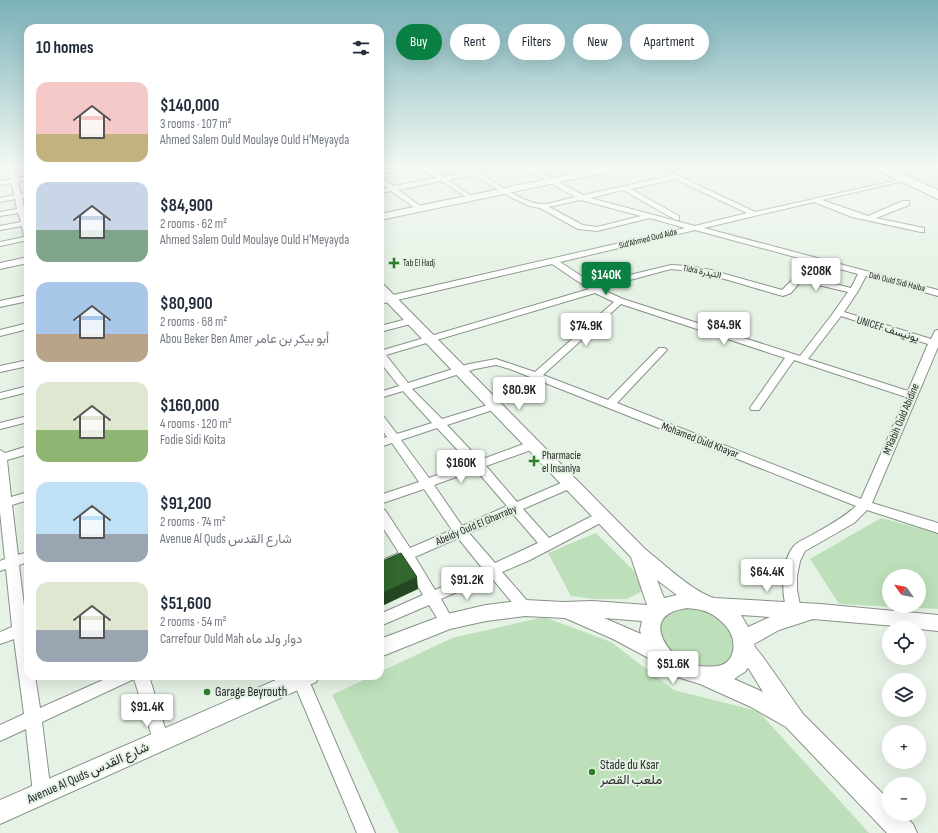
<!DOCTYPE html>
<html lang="en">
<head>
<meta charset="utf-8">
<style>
  body { margin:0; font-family:"Sofia Sans Condensed",Vazirmatn,sans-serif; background:#f6f6f7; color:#1f2937; height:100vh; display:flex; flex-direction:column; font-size:15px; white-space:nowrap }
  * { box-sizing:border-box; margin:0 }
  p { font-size:13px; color:#747a83 }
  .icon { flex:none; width:22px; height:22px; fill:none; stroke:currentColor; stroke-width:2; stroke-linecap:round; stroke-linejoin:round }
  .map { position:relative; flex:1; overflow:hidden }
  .sheet { position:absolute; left:24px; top:24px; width:360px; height:656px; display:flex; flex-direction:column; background:#fff; border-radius:12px; box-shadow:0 4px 16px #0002 }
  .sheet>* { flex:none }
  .top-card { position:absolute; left:396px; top:24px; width:380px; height:36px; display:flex; gap:8px }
  .needle { width:26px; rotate:303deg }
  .controls { position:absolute; left:882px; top:569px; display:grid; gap:8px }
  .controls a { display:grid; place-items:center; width:44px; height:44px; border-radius:50%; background:#fff; box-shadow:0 4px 16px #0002; font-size:20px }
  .price { position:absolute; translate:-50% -34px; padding:0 9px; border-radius:4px; background:#fff; color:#222; font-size:13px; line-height:26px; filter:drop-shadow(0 1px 2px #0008) }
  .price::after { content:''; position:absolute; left:50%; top:24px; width:12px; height:9px; margin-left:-6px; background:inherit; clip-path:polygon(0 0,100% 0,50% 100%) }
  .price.current { background:#0b8043; color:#fff }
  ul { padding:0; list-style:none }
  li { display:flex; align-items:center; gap:12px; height:100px; padding:0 12px }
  li span { display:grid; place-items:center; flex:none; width:112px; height:80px; border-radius:12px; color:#555 }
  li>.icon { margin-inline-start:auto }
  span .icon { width:48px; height:48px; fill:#fffc; stroke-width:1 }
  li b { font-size:17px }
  h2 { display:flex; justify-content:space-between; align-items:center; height:48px; padding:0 12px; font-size:17px }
  .chip { padding:0 14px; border-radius:18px; background:#fff; box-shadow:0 4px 16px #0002; font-size:14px; line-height:36px }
  .chip.current { background:#0b8043; color:#fff }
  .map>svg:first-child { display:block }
  .green { fill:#bde0ba; fill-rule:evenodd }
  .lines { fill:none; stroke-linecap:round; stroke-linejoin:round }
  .street-casing { stroke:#889287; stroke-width:2 }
  .secondary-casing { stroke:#889287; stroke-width:2 }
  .highway-casing { stroke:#889287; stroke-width:2 }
  .street { fill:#fff; fill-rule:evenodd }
  .secondary { fill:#fff; fill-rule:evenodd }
  .highway { fill:#fff; fill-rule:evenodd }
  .shaded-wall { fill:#234821 }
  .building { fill:#32672f; stroke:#234821 }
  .poi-dot { fill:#2d7f2a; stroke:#e6f2e5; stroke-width:1.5 }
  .labels { text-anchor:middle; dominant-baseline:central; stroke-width:4; stroke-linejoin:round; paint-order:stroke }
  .far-street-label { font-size:9px; fill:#262a25; stroke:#e6f2e5 }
  .far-poi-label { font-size:9px; fill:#262a25; stroke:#e6f2e5; text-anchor:start }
  .street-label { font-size:11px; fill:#262a25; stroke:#e6f2e5 }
  .poi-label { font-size:11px; fill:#262a25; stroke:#e6f2e5; text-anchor:start }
  .near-poi-label { font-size:13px; fill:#262a25; stroke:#e6f2e5; text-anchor:start }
  .near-street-label { font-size:13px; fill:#262a25; stroke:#e6f2e5 }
</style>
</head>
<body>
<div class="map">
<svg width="938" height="833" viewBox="0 0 938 833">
  <rect width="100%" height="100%" fill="#e6f2e5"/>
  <!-- green -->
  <path class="green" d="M881 518 938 533V609L839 604 810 559ZM889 576H919V606H889Z
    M596 533 638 575 641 592 627 599H595L571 596 548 553Z
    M682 608C690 608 698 608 706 611 727 619 747 646 724 664 707 676 673 663 662 646 661 643 661 638 660 634 658 617 666 612 682 608Z
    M544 617 611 642 674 690 758 711 869 833H399L332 695 372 676H380V672L452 638Z"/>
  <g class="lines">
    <!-- street casing -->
    <g class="street-casing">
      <path id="street" d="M7 165H26L14 168 17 178 28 176V180L18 182 21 194 28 193V197L22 198 24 207H28V211H25L28 221V240L0 246V242L24 237 22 226 0 230V226L21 222 18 213 0 216V212L17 209 15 199 0 202V198L14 195 11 183 0 185V181L10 179 8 170 0 171V167Z
        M409 165H424L443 177 470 172 460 165H467L477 171 507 165H527L583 195 670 176 648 165H656L755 212 907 178V180L822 200 868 216 903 201H909V205L876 218 924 228V232H921L852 217 814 202 704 228 938 290V296L866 276 858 291 844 312 931 339 935 331 938 330V347L872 503 938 523V533L867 510 854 523 805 551 800 561 797 576V590L801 610 799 614 794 616 789 614C780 597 781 557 796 544 801 540 807 538 812 535 828 526 843 518 856 506L510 369 496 365 475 369 412 389 442 419 491 404H499L500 406 499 408 447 425 480 460 529 442H537L539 445 537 448 486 466 517 502 568 480H576L578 483 576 486 523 509 549 538 598 513 603 512 608 513 609 516 608 519 530 560 502 572 530 604 532 608 530 612 525 614 520 612 491 577 441 599 454 622 452 626 447 628 442 626 429 605 380 626V614L423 595 404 562 380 572V561L399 553 380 523V509L385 510 410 548 452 530 424 489 380 504V495L419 482 392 443 380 447V439L387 437 380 427V416L384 417 397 434 432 423 403 391 380 398V392L399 386 380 362V351L589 289 552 264 380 304V298L685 228 650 218 597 231 578 229 540 208 530 206 510 197 474 175 448 180 473 197 475 198 471 200 441 181 398 190 422 207V211H419L391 191 380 193V189L387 188 380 182V177L394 186 436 178 419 167 380 174V170ZM520 166 575 197C565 199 553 204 542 204 524 204 496 183 481 174ZM675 179 747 213 695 226 590 198 623 190 676 220H679V216L631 189ZM581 200 641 216 597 227 583 225 549 207ZM695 230 858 274 851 288 799 275 796 276 782 290 711 270 689 266 671 265 613 279 597 286 560 262ZM671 269C710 272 746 286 783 296L791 293 801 281 848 292 831 316 800 356 623 299 603 290 619 283ZM595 293 614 302 535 372 496 359 469 364 408 383 386 355ZM621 304 785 358 750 408 751 410H759L794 360 906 397 861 499 617 403 665 352 667 350 665 348H659L608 400 543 375ZM841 316 928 344 908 391 808 359ZM437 428 470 463 429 478 401 440ZM476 470 507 506 462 526 434 485ZM513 514 538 543 495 563 469 533ZM458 538 483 569 435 590 415 557Z
        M573 165H581L594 172 589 173Z
        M28 295V301L0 307V301Z
        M411 318 416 321 414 323 380 332V326Z
        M28 323V329L0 336V330Z
        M28 360V366L0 372V366Z
        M28 386V392L0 399V393Z
        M28 416V422L0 429V423Z
        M28 446V454L7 460 11 497 28 492V500L12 505 18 555 28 552V562L19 565 26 622 28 621V676H35L40 708 112 676H149L169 741 167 746 161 749 155 746 134 679 42 722 51 794 48 800 42 803 36 800 33 794 26 729 0 741V725L24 714 14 639 0 644V632L12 627 6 569 0 571V561L5 559 0 512V450L5 453Z
        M291 676H307L375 833H357Z"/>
    </g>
    <!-- secondary casing -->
    <g class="secondary-casing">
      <path id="secondary" d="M615 165H631L627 168 380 220V214Z
        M28 257V263L0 269V263Z
        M380 284 384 285 645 549C664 564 692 591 714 598L820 604 938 615V631L919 629V628L813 619 779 630 754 644 755 647 763 657 803 714 889 800V814H903L913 824 917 833H887L786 727 751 707 700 684 671 675 654 661 613 639 565 618 525 616 486 621 450 629 380 657V639L447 614 486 605 525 600 563 602 593 601 647 605 631 557 380 295ZM657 580 677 595 664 598ZM687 608C697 609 707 610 716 617 721 621 727 626 730 632 737 645 734 664 717 666 707 667 696 667 687 663 669 655 646 624 672 612 676 610 682 609 687 608ZM741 615 770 617 748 627ZM604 618 642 621 640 630 641 634ZM747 668 749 669 763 692 734 679 746 671Z
        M285 676H319L316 682 0 824V800Z"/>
    </g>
    <!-- highway casing -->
    <g class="highway-casing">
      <path id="highway" d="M869 165H884L938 190V199L871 167Z"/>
    </g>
    <!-- street -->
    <use href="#street" class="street"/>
    <!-- secondary -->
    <use href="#secondary" class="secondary"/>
    <!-- highway -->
    <use href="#highway" class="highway"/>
  </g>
  <!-- shaded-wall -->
  <path class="shaded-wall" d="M417 577 418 589 380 607V594Z"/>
  <!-- building -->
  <path class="building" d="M401 553 417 577 380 594V562Z"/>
  <!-- sky -->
  <linearGradient id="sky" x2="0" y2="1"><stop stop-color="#7ab1b9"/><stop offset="0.59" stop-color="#f4f9f3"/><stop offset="1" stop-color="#f4f9f3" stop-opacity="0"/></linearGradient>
  <rect width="938" height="282" fill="url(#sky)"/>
  <!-- markers -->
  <g class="poi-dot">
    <path d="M392 257h4v4h4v4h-4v4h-4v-4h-4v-4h4z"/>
    <path d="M532 455h4v4h4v4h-4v4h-4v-4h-4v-4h4z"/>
    <circle cx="207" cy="692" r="4"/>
    <circle cx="592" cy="772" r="4"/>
  </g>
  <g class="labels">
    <!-- far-street labels -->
    <g class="far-street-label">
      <text transform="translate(648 239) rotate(-14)">Sid'Ahmed Oud Aida</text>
      <text transform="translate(702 272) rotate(12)">Tidra التيدرة</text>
      <text transform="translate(897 282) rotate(14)">Dah Ould Sidi Haiba</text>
    </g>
    <!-- far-poi labels -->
    <g class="far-poi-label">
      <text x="403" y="263">Tab El Hadj</text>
    </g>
    <!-- street labels -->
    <g class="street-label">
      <text transform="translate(888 329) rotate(17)">UNICEF يونيسف</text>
      <text transform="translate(901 419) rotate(-67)">M'Rabih Ould Abidine</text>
      <text transform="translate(700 440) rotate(21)">Mohamed Ould Khayar</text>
      <text transform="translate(476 525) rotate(-23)">Abeidy Ould El Gharraby</text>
    </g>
    <!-- poi labels -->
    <g class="poi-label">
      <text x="542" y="455">Pharmacie<tspan x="542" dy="13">el Insaniya</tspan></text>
    </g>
    <!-- near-poi labels -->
    <g class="near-poi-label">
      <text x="215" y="692">Garage Beyrouth</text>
      <text x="600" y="765">Stade du Ksar<tspan x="600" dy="15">ملعب القصر</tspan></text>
    </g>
    <!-- near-street labels -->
    <g class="near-street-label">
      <text transform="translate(88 773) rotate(-24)">Avenue Al Quds شارع القدس</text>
    </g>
  </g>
</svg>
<div class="controls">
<a><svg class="needle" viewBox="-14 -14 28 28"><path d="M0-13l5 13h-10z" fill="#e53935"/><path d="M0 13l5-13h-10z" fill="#747a83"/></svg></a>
<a><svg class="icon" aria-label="locate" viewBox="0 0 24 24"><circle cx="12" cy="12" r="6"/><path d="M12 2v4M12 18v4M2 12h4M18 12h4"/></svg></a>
<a><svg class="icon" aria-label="layers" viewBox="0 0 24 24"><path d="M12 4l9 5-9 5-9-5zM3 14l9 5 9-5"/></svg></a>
<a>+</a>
<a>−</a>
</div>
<b class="price" style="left:816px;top:292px">$208K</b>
<b class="price current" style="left:606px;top:296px">$140K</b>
<b class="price" style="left:724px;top:346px">$84.9K</b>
<b class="price" style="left:586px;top:347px">$74.9K</b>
<b class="price" style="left:519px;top:411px">$80.9K</b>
<b class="price" style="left:461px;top:484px">$160K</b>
<b class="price" style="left:767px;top:593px">$64.4K</b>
<b class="price" style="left:467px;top:601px">$91.2K</b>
<b class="price" style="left:673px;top:685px">$51.6K</b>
<b class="price" style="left:147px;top:728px">$91.4K</b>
<div class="top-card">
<a class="chip current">Buy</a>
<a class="chip">Rent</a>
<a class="chip">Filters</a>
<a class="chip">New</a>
<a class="chip">Apartment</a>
</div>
<section class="sheet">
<h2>10 homes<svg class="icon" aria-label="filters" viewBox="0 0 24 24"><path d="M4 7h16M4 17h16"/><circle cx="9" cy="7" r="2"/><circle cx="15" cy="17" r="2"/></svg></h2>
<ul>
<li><span style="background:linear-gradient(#f6c9c9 65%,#c2b280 0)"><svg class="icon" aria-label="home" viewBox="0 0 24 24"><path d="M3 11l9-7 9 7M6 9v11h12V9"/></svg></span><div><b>$140,000</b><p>3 rooms · 107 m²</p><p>Ahmed Salem Ould Moulaye Ould H'Meyayda</p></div></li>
<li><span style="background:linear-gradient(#c9d6e8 60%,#7fa58c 0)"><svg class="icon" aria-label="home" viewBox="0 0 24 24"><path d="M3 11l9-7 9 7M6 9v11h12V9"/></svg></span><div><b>$84,900</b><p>2 rooms · 62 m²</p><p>Ahmed Salem Ould Moulaye Ould H'Meyayda</p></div></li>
<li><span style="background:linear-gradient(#a9c7e8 65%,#b9a48a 0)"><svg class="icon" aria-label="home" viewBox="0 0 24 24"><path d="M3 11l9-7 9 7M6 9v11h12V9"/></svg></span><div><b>$80,900</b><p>2 rooms · 68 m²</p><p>Abou Beker Ben Amer أبو بيكر بن عامر</p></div></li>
<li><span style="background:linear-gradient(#dfe7d0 60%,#8fb573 0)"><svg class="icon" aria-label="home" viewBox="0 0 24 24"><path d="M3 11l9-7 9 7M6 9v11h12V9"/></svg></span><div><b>$160,000</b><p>4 rooms · 120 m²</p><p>Fodie Sidi Koita</p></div></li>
<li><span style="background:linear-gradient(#bfe0f5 65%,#9aa5b1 0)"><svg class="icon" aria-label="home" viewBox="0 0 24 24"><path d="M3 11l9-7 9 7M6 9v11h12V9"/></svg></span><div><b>$91,200</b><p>2 rooms · 74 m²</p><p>Avenue Al Quds شارع القدس</p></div></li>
<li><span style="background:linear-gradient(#dfe7d0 60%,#9aa5b1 0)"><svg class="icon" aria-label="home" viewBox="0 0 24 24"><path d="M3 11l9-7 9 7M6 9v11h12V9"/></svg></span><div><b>$51,600</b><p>2 rooms · 54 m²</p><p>Carrefour Ould Mah دوار ولد ماه</p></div></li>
</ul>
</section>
</div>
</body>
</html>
